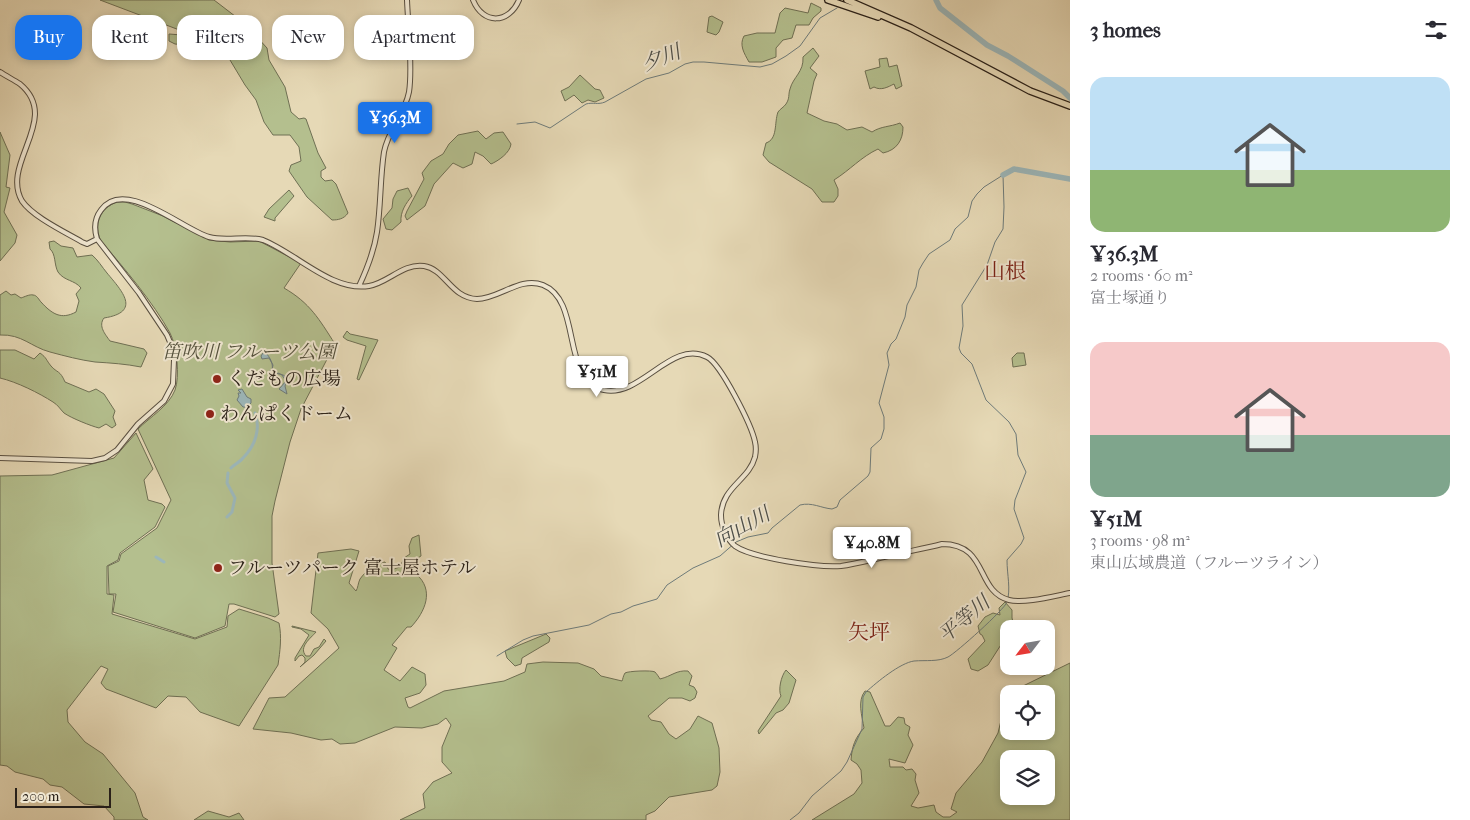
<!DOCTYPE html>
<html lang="en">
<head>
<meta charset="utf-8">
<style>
  body { margin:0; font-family:"IM FELL French Canon","Noto Serif JP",serif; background:#f2f2f3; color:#2b2b33; height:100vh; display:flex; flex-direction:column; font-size:19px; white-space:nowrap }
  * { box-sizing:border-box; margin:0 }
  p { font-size:16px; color:#7c7c81 }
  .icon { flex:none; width:28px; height:28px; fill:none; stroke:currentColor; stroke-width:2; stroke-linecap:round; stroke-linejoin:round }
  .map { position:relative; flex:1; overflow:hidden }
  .sheet { display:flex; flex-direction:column; background:#fff; width:400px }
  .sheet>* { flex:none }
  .guide { position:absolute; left:15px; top:15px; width:475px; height:45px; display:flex; gap:10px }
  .needle { width:32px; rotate:239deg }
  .controls { position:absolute; left:1000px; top:620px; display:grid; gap:10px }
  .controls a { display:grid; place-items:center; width:55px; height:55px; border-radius:10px; background:#fff; box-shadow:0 2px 8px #0003; font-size:25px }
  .scale { position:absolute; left:15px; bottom:12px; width:96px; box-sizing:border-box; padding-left:5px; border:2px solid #2a2119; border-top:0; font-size:14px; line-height:18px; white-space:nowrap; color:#2a2119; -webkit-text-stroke:4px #efe6d0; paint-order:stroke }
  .price { position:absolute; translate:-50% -42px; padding:0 11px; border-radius:5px; background:#fff; color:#222; font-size:16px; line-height:32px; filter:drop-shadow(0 1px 2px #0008) }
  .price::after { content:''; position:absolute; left:50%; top:30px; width:15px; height:11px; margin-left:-8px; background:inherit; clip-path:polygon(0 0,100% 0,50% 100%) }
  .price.selected { background:#1a73e8; color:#fff }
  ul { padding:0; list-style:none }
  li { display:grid; align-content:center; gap:10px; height:265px; padding:0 20px }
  li span { display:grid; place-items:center; height:155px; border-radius:15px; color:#555 }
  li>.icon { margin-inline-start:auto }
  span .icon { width:90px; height:90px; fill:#fffc; stroke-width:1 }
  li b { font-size:21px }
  h2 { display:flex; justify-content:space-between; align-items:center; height:60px; padding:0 20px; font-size:21px }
  .chip { padding:0 18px; border-radius:15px; background:#fff; box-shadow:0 2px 8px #0003; font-size:18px; line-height:45px }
  .chip.selected { background:#1a73e8; color:#fff }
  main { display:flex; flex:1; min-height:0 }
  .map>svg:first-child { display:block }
  .green { fill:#b4bf8e; stroke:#6f7054; fill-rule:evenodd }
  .water { fill:#9cb7ba; stroke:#6e7b7a }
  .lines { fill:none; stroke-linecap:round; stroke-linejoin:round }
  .stream { stroke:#6e7b7a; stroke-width:1 }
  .canal { stroke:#9cb7ba; stroke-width:3 }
  .river { stroke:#9cb7ba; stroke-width:5.5 }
  .minor-casing { stroke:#594f40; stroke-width:6 }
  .highway-casing { stroke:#2a2119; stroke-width:8 }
  .minor { stroke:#efe6d0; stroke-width:4 }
  .highway { stroke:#e6d9b6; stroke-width:5.5 }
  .poi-dot { fill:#8f2418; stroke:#efe6d0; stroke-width:2 }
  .labels { text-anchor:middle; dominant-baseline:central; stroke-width:4; stroke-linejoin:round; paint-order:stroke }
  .park-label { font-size:19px; font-style:italic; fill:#53503c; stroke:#efe6d0 }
  .poi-label { font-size:19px; fill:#2a2119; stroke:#efe6d0; text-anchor:start }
  .water-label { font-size:20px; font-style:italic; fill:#4c4e49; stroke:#efe6d0 }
  .quarter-label { font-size:21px; fill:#7a1f14; stroke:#efe6d0 }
</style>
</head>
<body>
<main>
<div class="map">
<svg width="1070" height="820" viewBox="0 0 1070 820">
  <rect width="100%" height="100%" fill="#e6d9b6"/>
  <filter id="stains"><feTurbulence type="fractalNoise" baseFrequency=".004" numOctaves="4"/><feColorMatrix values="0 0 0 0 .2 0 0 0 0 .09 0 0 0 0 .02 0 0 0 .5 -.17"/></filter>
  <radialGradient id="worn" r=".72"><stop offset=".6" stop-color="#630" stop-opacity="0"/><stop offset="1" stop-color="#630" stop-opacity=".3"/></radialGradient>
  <!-- green -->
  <path class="green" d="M100 0H214L244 23 267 48 269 60 285 87 291 112 299 119 304 118 306 119 318 153 326 168 321 171V177L325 181 332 180 336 184 348 213C344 219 338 220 332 220L307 197 289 171 291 165 301 161 299 147 290 135H273L264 122 256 100 245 85 227 55 216 47 199 42 187 45 175 44 169 41V34L182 35V31Z
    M811 3 821 8V11L813 18 809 25H796L792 38 783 40 776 48V57L762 62H749C744 53 739 45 744 36L757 33H775L780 13 785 8 808 13Z
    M712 16 723 22 719 32 716 35 707 32 709 17Z
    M813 48 819 56 810 68 817 74 814 81 807 113 824 121 837 124 847 130 862 127 872 132C881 126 890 127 900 123L903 127C903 140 897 150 883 153L878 149C861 157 850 170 834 180L838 189V196L834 202H822L812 189 769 162 763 155 766 143C778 139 774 123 778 112 780 109 784 107 786 104 790 98 788 95 790 89 793 77 804 72 803 57Z
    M887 58 889 67 897 65 902 86 896 89 894 84C888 87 881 91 874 87L870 89 865 71 880 67 879 59Z
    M580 75 595 89 600 90 604 98 595 102 588 100 582 103 574 95 565 101 561 91 569 87Z
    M478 131 486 139 494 133 503 132 511 144C510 153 498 161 491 164L483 156 475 152 472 164 463 168 453 163 434 184 425 206 407 220 405 216 407 211 424 179 422 173 431 161 443 154 449 144 458 135Z
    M0 132 10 155 6 187 10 188 4 212 17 235 15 243 0 261Z
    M408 188 412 196C406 203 400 212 401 222L392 230 386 229 383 219 392 208 393 199 397 191Z
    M289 190 294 196 275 218V221L264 217 269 209Z
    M117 202H125L132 204 163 216 209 240 230 242 259 241 301 263 284 288C310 303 319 319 335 344L301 409 290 442 275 501 272 516V563L279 614 275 617 234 604H229L225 626 195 638 113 612 116 594H109L108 566 119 561 121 554 157 528 171 500 138 429C150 417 169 406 175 390 180 377 177 346 170 333 153 302 124 268 101 241 93 225 100 208 117 202Z
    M54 241 61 246 73 248 77 257 92 255C98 260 102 267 107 273 122 291 142 312 104 318 98 326 105 334 110 341L144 349 147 353 141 367C126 364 111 363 95 362 80 360 65 356 50 352 31 347 22 334 0 335V295L6 291 11 295 15 294 21 298C24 297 30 294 33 295 37 295 39 300 41 302 52 314 61 320 76 312L79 301 76 294 81 288C75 280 64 281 58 272 54 265 56 254 50 249L49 242Z
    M347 331 350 334 378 340 359 380 357 379 366 346 347 340 343 337Z
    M0 350H15L34 359 40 353C47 358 46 360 51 366 57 373 60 370 65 382L89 392 96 389 104 394 115 411 113 417 116 425 112 428 106 424 99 428C91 426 71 418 64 413 60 409 58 405 53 402 39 393 17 382 0 378Z
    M1017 353H1024L1026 365 1013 367 1012 358Z
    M136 433 153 469 144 480 148 500 162 504 165 507 155 527 120 553 118 560 107 566V594L114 595 112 614 195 639 227 627 228 616 239 609 268 618 279 623C282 637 280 651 278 665L239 726 200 712 186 697 168 696 156 708 106 689 101 683 108 669 101 666 67 710 68 722 85 742 103 754 135 793 143 817 148 820H114V817L104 806 84 804 62 787 50 785 43 779 15 772 7 766 0 765V476L52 475 114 458Z
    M419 535 421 556 416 559V574C435 590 425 612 411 627H407L392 645 397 648 384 670 400 681 412 667 425 674 426 685 420 693 405 698 408 707 410 708 444 691 504 681 525 672 527 664 543 662 578 663 594 669 601 676 622 681C623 679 623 676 625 673 628 671 652 670 655 672 656 673 659 677 660 679 672 676 676 670 688 671L692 676 689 685 694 687 697 692 695 698 690 701 682 698H669L648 716 651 720 661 722 669 734 676 739 690 729 698 716 712 723 719 748 720 772 717 786 712 790 669 797 655 811 646 815V820H400L425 808 423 794 433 782 452 773 442 762V747L451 725 446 718 438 724 422 728 395 727 355 743 340 744 332 739 321 740 291 733 253 729 269 698 285 697 339 648 328 629 311 613 318 553 351 549 359 551 349 583 356 591C358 588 358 583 360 579 366 571 374 563 385 562L388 569 391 570 400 567 404 558 410 554 409 546 412 538Z
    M1005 602 1012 610V618L1015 629H1009V641L1004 640 988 665 978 671 971 669 968 659 985 641 982 635 980 634 978 626 985 617 993 613 1000 615 999 608Z
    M292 626 316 632C311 638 298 647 306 656H310L314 649 319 647 324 639 326 641 314 655 300 667 305 662V658L302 655 299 656 295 661V658L309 635 301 629 292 627Z
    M546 634 550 638 549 642 522 658 521 664 515 666 507 658 505 651Z
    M1070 663V820H812L854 794 862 783 861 770 857 764 851 760C852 746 855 738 864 728 862 716 857 701 865 691L870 692 885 726H890L898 717 904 718 905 724 910 727 908 735 913 745 905 763 889 759 890 767H903L906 770 912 769 916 774 915 780 919 793 911 806 918 808 934 805 936 812 943 817H950L957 812 951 809 956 793 982 762 998 733 1005 704 1009 700V731H1046V694H1015L1023 686ZM1009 759H1046V796H1009Z
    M786 670 796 680 789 703 783 710 776 713 759 734 758 731 781 696C778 690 781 676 786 670Z
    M208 811 229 817 239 813 244 820H194Z"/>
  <!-- water -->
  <path class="water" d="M263 353 267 354C272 361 274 366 271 374 279 373 291 374 285 386L287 394 279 389 286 381 282 375 278 373 272 376 268 374 269 371 272 370 273 365 269 358 262 359 261 356Z
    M242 389 247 397 251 399V403L247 407H243L237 400 239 396 238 393H241L238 390Z"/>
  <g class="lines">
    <!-- stream -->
    <path class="stream" d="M517 124 535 122 550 128 586 104C593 102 598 105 605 102L646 79 669 73 685 64 693 62H704L760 67 772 64 786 56 800 46 820 18 837 8
      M497 656 523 640 533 636 589 625 611 614 621 612 633 606 657 599 667 585 693 568 720 556 736 542 748 537 768 533 772 528 800 505C812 502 821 508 832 509L837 507 840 500 868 476 870 472 871 448 881 439 884 429V417L879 403 889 365 887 353 891 344 896 339 905 317 907 305 916 287 919 270 923 263 929 254 950 240 955 229 968 217 972 201 977 194 984 187 1003 175 1004 207 1003 229 995 242 987 265 962 305 963 326 959 348 961 353 972 364 986 400 1009 422 1016 434 1018 455 1026 472 1015 500 1014 509 1024 538 1021 544 1007 560C1007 575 1011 589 1007 602 1005 609 956 653 948 657 938 662 926 660 914 661 900 663 877 682 866 692L863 697 862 729 847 762 841 771 812 796 799 813 790 820"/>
    <!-- canal -->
    <path class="canal" d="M231 468C235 464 240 462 243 458 255 446 261 429 255 413
      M227 517 232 512 235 498 227 483 228 473
      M156 557 164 562"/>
    <!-- river -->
    <path class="river" d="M936 0 940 8 987 45 1008 56 1063 91 1070 98
      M1003 175 1014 169 1070 179"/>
    <!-- minor casing -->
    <g class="minor-casing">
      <path id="minor" d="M473 0C483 25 509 24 519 0
        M0 72C6 76 14 80 20 84 62 119 0 163 22 201 33 217 65 232 82 242L87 244 97 239
        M359 286C367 269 374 251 377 232 381 205 380 178 384 152 388 130 405 114 409 92 413 67 408 26 407 0
        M0 458 92 461 105 458 117 450 138 424 164 401 173 384 174 360 173 349 167 335 139 293 97 239C94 229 94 219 101 210 124 177 182 229 209 237 227 242 245 235 263 240 296 253 332 292 369 286 388 283 403 263 424 266 445 269 451 298 477 299 499 299 520 276 543 285 583 301 560 381 604 390 641 398 671 339 707 357 721 364 752 426 755 442 756 446 756 452 755 457 749 480 722 487 721 515 721 527 727 539 735 546 752 558 820 568 841 566 856 564 870 560 884 557 904 552 923 549 942 544 989 544 975 591 1009 600 1024 604 1054 596 1070 593"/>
    </g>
    <!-- highway casing -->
    <g class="highway-casing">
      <path id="highway" d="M828 0 878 17
        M847 0 911 28 1030 91 1070 106"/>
    </g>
    <!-- minor -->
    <use href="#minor" class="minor"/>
    <!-- highway -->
    <use href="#highway" class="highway"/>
  </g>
  <!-- markers -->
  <g class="poi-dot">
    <circle cx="217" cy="379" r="5"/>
    <circle cx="210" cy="414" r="5"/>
    <circle cx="218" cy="568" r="5"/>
  </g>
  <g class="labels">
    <!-- park labels -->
    <g class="park-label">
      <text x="249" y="352">笛吹川 フルーツ公園</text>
    </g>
    <!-- poi labels -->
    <g class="poi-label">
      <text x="227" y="379">くだもの広場</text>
      <text x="220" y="414">わんぱくドーム</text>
      <text x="228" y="568">フルーツパーク 富士屋ホテル</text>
    </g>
    <!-- water labels -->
    <g class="water-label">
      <text transform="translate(661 58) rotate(-21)">夕川</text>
      <text transform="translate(742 527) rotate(-29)">向山川</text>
      <text transform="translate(964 619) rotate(-40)">平等川</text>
    </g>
    <!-- quarter labels -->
    <g class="quarter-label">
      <text x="1005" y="271">山根</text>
      <text x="869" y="632">矢坪</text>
    </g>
  </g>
  <rect width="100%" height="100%" filter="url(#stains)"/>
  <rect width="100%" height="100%" fill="url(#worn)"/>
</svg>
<div class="controls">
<a><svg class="needle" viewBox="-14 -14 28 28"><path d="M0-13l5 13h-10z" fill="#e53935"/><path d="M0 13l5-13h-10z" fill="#7c7c81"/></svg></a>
<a><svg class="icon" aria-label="locate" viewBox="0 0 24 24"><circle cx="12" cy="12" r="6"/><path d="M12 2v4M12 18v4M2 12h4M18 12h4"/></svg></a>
<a><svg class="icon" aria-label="layers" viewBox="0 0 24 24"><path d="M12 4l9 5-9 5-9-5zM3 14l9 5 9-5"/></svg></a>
</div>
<div class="scale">200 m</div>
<b class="price selected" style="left:395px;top:144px">¥36.3M</b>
<b class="price" style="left:597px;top:398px">¥51M</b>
<b class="price" style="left:872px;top:569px">¥40.8M</b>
<div class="guide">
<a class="chip selected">Buy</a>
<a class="chip">Rent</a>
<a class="chip">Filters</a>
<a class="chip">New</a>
<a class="chip">Apartment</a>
</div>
</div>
<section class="sheet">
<h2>3 homes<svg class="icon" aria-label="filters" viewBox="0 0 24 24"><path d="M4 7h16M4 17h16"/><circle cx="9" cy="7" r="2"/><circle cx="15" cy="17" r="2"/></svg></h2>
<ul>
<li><span style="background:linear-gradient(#bfe0f5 60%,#8fb573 0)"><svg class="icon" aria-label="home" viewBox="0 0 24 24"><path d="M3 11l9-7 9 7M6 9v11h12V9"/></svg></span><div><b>¥36.3M</b><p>2 rooms · 60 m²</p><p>富士塚通り</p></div></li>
<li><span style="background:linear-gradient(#f6c9c9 60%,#7fa58c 0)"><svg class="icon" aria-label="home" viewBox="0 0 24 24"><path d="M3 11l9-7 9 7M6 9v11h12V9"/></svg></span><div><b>¥51M</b><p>3 rooms · 98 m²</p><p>東山広域農道（フルーツライン）</p></div></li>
</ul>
</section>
</main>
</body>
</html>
